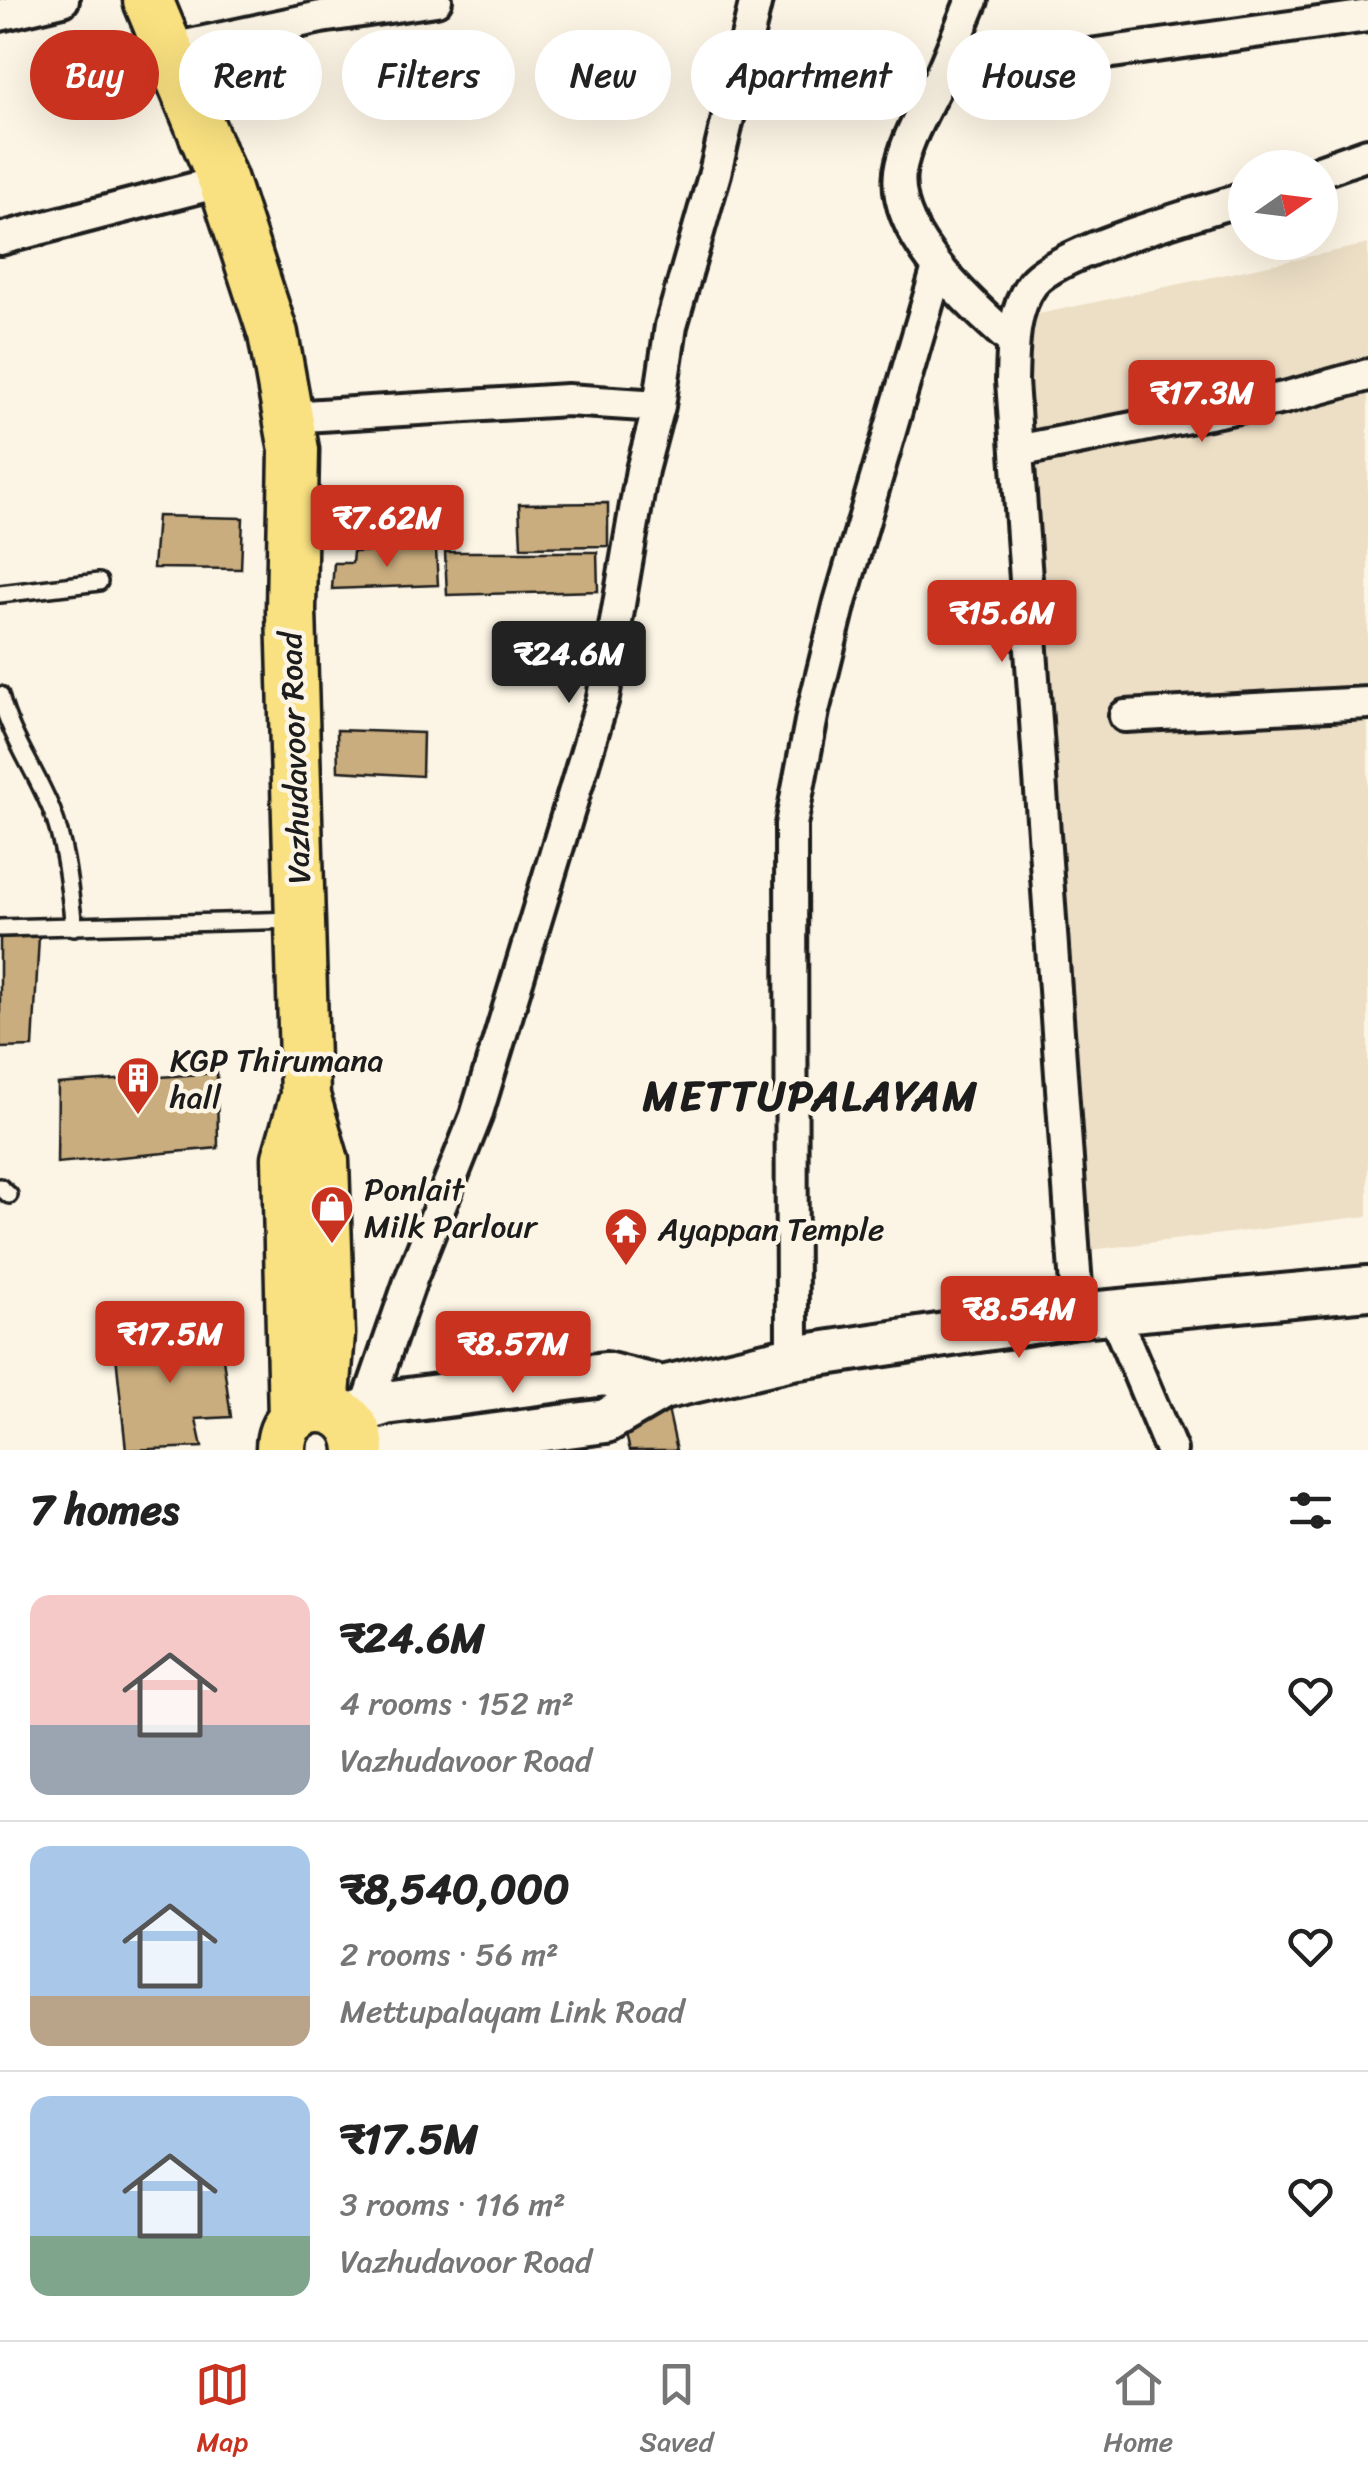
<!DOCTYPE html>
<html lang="en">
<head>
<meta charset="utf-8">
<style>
  body { margin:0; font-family:Sriracha,sans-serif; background:#f2f2f2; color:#222; height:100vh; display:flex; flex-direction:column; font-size:38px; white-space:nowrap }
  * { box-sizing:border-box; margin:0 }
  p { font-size:32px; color:#767676 }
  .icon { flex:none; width:55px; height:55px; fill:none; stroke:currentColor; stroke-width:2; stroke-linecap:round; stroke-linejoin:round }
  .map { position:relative; height:1450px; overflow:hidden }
  .sheet { display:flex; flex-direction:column; background:#fff; flex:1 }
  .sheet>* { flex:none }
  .hud { position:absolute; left:30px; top:30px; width:1310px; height:90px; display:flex; gap:20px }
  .needle { width:65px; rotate:76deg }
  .tools { position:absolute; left:1228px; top:150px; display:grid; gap:20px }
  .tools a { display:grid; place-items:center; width:110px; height:110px; border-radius:50%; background:#fff; box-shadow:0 10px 40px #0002; font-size:50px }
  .price { position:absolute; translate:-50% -85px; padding:0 22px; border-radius:10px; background:#c8321e; color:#fff; font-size:32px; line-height:65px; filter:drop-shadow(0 2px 5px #0008) }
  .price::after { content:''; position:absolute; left:50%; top:60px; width:30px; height:22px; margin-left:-15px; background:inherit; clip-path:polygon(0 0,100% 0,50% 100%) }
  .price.on { background:#222; color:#fff }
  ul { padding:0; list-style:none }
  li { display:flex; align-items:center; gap:30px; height:250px; padding:0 30px }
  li+li { border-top:2px solid #e0e0e0 }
  li span { display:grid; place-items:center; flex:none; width:280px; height:200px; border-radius:20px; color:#555 }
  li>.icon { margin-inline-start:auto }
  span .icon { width:120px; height:120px; fill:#fffc; stroke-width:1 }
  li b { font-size:42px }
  h2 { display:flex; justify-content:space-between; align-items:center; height:120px; padding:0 30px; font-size:42px }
  .chip { padding:0 35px; border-radius:45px; background:#fff; box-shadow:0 10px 40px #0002; font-size:35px; line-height:90px }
  .chip.on { background:#c8321e; color:#fff }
  .menu { display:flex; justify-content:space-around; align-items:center; height:140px; border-top:2px solid #e0e0e0; background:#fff; font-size:28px; color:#767676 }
  .menu a { display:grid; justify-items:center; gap:5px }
  .menu .on { color:#c8321e }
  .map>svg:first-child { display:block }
  .built { fill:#eddfc6 }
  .building { fill:#c9ad7e; stroke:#1c1c1c; stroke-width:2.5 }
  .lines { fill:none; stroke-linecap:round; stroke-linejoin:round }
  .lane-casing { stroke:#1c1c1c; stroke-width:22 }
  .street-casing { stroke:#1c1c1c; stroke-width:38 }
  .secondary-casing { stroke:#1c1c1c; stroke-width:50 }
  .primary-casing { stroke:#1c1c1c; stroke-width:55 }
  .lane { stroke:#fcf5e5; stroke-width:15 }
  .street { stroke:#fcf5e5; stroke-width:30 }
  .secondary { stroke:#fcf5e5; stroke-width:42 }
  .primary { stroke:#f9e181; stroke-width:48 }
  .labels { text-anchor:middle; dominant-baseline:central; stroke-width:9; stroke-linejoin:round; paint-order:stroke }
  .street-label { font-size:32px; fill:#1c1c1c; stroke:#fcf5e5 }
  .poi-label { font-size:32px; fill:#1c1c1c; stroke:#fcf5e5; text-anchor:start }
  .district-label { font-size:42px; font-weight:bold; letter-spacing:2.5px; fill:#1c1c1c; stroke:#fcf5e5 }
</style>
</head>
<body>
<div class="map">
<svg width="1368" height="1450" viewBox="0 0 1368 1450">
  <rect width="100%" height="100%" fill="#fcf5e5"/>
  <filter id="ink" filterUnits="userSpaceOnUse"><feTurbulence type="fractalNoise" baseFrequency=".01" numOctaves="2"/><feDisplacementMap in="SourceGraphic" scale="20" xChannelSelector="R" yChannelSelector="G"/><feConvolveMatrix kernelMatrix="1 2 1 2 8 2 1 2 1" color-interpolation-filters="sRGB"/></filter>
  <g filter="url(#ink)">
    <!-- built -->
    <path class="built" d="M1368 244V1216L1074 1252 1002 322Z"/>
    <!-- building -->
    <path class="building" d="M608 503V546L521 547 519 504Z
      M157 516 243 518 241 569 153 568Z
      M436 550 438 585 332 589 334 563H352L353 552Z
      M445 552H597L598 591 447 595Z
      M337 730 423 733 422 776 338 771Z
      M39 936 33 1047 0 1048V938Z
      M217 1073 218 1148 57 1163 58 1084Z
      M204 1324 222 1351 231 1417 196 1419 202 1447 126 1450 114 1337Z
      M668 1409 677 1450H630L622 1420Z"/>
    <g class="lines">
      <!-- lane casing -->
      <g class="lane-casing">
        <path id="lane" d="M0 594 99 582
          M0 695C10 736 36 771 52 811 66 848 69 887 74 927
          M0 928 296 920
          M0 1187 9 1195"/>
      </g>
      <!-- street casing -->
      <g class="street-casing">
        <path id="street" d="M972 0C961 26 951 53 939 79 925 109 905 140 900 172 892 235 971 305 1013 342
          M0 15 63 0
          M167 50 321 17 436 0
          M941 76 1368 16
          M1320 171 1368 154
          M0 239 223 181
          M288 417 567 400 659 406
          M1017 451 1284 398 1368 375
          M1125 716 1368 703
          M1113 1312 1171 1450
          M1078 1315 1012 381C1013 349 1012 311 1032 284 1057 251 1200 213 1245 198
          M792 1358 791 825 813 711 840 602 938 267
          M366 1409 411 1279 476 1116 603 698 642 470 659 406 671 326 715 173 756 0"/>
      </g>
      <!-- secondary casing -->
      <g class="secondary-casing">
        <path id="secondary" d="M346 1417 385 1403 605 1374 662 1388
          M381 1450 606 1421 662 1388 792 1358 1078 1315 1368 1288"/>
      </g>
      <!-- primary casing -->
      <g class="primary-casing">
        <path id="primary" d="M148 0 223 181 273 334 294 450 291 610 305 1096 287 1158 293 1419
          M305 1096 324 1161 330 1334 324 1408
          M281 1450C280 1395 357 1393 360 1450"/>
      </g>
      <!-- lane -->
      <use href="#lane" class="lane"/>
      <!-- street -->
      <use href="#street" class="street"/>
      <!-- secondary -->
      <use href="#secondary" class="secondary"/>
      <!-- primary -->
      <use href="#primary" class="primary"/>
    </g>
  </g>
  <!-- icons -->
  <defs>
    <g id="building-pin" transform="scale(2.25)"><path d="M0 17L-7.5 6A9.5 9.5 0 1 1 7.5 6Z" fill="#c8321e" stroke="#fcf5e5"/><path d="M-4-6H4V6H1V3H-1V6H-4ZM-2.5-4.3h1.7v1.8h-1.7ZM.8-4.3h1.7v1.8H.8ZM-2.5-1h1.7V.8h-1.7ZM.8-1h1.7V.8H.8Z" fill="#fff"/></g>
    <g id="shop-pin" transform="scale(2.25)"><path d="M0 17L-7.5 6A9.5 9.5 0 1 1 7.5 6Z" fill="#c8321e" stroke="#fcf5e5"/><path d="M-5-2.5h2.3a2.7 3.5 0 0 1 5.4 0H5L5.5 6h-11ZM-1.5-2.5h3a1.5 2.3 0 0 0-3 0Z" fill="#fff"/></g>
    <g id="temple-pin" transform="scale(2.25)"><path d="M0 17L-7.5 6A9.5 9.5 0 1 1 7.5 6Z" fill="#c8321e" stroke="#fcf5e5"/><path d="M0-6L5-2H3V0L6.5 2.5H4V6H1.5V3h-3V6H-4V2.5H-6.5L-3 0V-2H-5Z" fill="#fff"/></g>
  </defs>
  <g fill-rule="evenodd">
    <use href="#building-pin" x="138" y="1078"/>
    <use href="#shop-pin" x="332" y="1207"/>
    <use href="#temple-pin" x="626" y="1229"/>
  </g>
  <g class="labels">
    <!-- street labels -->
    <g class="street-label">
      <text transform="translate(295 758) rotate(-92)">Vazhudavoor Road</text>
    </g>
    <!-- poi labels -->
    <g class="poi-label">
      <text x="170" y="1060">KGP Thirumana<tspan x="170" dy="37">hall</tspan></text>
      <text x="364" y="1189">Ponlait<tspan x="364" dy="37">Milk Parlour</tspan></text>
      <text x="658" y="1229">Ayappan Temple</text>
    </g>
    <!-- district labels -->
    <g class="district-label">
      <text x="811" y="1096">METTUPALAYAM</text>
    </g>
  </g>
</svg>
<div class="tools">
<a><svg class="needle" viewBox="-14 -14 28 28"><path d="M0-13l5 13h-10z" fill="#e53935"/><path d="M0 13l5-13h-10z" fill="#767676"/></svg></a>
</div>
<b class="price" style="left:1202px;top:445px">₹17.3M</b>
<b class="price" style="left:387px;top:570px">₹7.62M</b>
<b class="price" style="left:1002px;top:665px">₹15.6M</b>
<b class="price on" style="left:569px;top:706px">₹24.6M</b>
<b class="price" style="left:1019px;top:1361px">₹8.54M</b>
<b class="price" style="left:170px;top:1386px">₹17.5M</b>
<b class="price" style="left:513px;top:1396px">₹8.57M</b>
<div class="hud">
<a class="chip on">Buy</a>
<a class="chip">Rent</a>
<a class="chip">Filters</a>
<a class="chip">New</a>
<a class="chip">Apartment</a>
<a class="chip">House</a>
</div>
</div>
<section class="sheet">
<h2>7 homes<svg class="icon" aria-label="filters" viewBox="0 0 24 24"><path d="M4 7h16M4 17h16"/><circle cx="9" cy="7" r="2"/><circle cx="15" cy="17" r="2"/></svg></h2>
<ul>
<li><span style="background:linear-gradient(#f6c9c9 65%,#9aa5b1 0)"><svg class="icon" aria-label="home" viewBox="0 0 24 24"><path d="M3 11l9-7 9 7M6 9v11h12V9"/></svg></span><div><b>₹24.6M</b><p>4 rooms · 152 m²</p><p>Vazhudavoor Road</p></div><svg class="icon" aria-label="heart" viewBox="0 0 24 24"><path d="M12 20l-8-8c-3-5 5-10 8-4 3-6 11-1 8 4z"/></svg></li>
<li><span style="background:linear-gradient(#a9c7e8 75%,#b9a48a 0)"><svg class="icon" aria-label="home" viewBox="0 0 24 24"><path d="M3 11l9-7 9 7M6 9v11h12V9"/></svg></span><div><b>₹8,540,000</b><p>2 rooms · 56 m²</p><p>Mettupalayam Link Road</p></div><svg class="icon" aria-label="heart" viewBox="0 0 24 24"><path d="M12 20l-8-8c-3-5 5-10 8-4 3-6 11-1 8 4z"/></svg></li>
<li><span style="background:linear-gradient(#a9c7e8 70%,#7fa58c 0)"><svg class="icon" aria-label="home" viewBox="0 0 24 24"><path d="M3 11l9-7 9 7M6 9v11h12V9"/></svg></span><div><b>₹17.5M</b><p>3 rooms · 116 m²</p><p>Vazhudavoor Road</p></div><svg class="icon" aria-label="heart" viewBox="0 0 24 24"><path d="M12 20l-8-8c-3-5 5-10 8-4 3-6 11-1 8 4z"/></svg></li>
</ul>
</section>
<nav class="menu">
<a class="on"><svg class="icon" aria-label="map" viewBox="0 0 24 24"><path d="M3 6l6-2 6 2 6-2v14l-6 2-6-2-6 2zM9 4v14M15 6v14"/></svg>Map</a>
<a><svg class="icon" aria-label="saved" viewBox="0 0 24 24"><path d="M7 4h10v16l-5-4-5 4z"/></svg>Saved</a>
<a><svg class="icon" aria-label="home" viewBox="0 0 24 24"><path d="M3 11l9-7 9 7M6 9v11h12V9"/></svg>Home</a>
</nav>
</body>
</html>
